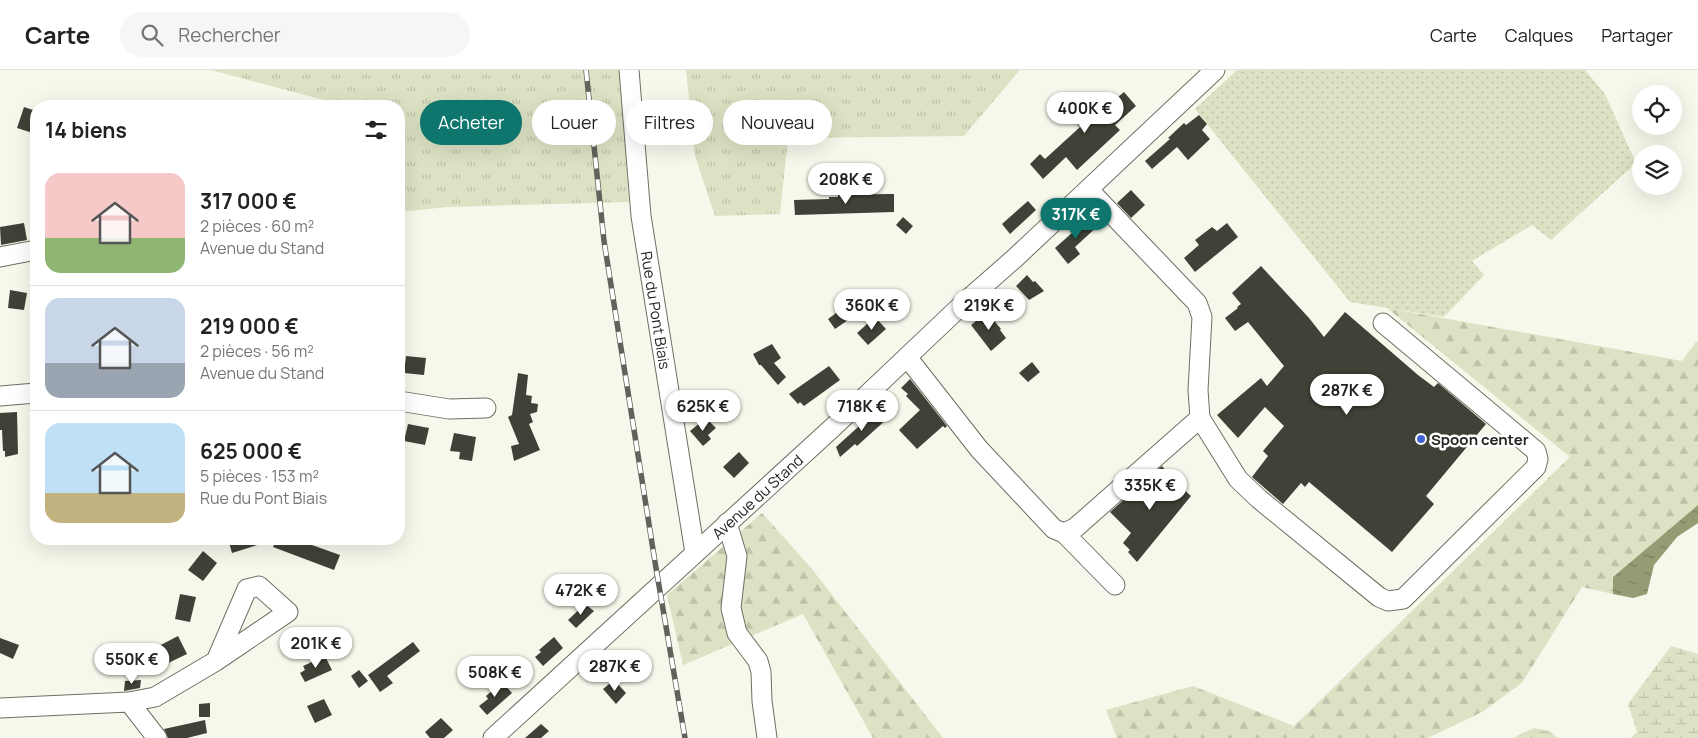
<!DOCTYPE html>
<html lang="fr">
<head>
<meta charset="utf-8">
<style>
  body { margin:0; font-family:Manrope,sans-serif; background:#f6f6f6; color:#222; height:100vh; display:flex; flex-direction:column; font-size:19px; white-space:nowrap }
  * { box-sizing:border-box; margin:0 }
  p { font-size:16px; color:#767676 }
  .icon { flex:none; width:28px; height:28px; fill:none; stroke:currentColor; stroke-width:2; stroke-linecap:round; stroke-linejoin:round }
  .map { position:relative; flex:1; overflow:hidden }
  .details { position:absolute; left:30px; top:30px; width:375px; height:445px; display:flex; flex-direction:column; background:#fff; border-radius:20px; box-shadow:0 5px 20px #0002 }
  .details>* { flex:none }
  .top-card { position:absolute; left:420px; top:30px; width:475px; height:45px; display:flex; gap:10px }
  .fabs { position:absolute; left:1632px; top:15px; display:grid; gap:10px }
  .fabs a { display:grid; place-items:center; width:50px; height:50px; border-radius:50%; background:#fff; box-shadow:0 5px 20px #0002; font-size:25px }
  .price { position:absolute; translate:-50% -42px; padding:0 11px; border-radius:18px; background:#fff; color:#222; font-size:16px; line-height:32px; filter:drop-shadow(0 1px 2px #0008) }
  .price::after { content:''; position:absolute; left:50%; top:30px; width:15px; height:11px; margin-left:-8px; background:inherit; clip-path:polygon(0 0,100% 0,50% 100%) }
  .price.on { background:#0f766e; color:#fff }
  ul { padding:0; list-style:none }
  li { display:flex; align-items:center; gap:15px; height:125px; padding:0 15px }
  li+li { border-top:1px solid #e0e0e0 }
  li span { display:grid; place-items:center; flex:none; width:140px; height:100px; border-radius:15px; color:#555 }
  li>.icon { margin-inline-start:auto }
  span .icon { width:60px; height:60px; fill:#fffc; stroke-width:1 }
  li b { font-size:21px }
  h2 { display:flex; justify-content:space-between; align-items:center; height:60px; padding:0 15px; font-size:21px }
  .tag { padding:0 18px; border-radius:22px; background:#fff; box-shadow:0 5px 20px #0002; font-size:18px; line-height:45px }
  .tag.on { background:#0f766e; color:#fff }
  header { display:flex; align-items:center; gap:30px; box-sizing:border-box; height:70px; padding:0 25px; background:#fff; border-bottom:1px solid #e0e0e0 }
  header strong { font-size:24px }
  nav { display:flex; gap:28px; margin-inline-start:auto; font-size:18px }
  .search { width:350px; height:45px; background:#f6f6f6; display:flex; align-items:center; gap:12px; box-sizing:border-box; padding:0 18px; border-radius:28px; color:#767676; font-size:19px }
  .map>svg:first-child { display:block }
  .grass { fill:url(#grass-tufts) }
  .forest { fill:url(#forest-firs) }
  .wetland { fill:url(#wetland-marsh) }
  .garden { fill:url(#garden-dots) }
  .water { fill:url(#water-ripples) }
  .building { fill:#3f4236 }
  .lines { fill:none; stroke-linecap:round; stroke-linejoin:round }
  .minor-casing { stroke:#6d7064; stroke-width:21 }
  .minor { stroke:#fff; stroke-width:19 }
  .rail-casing { stroke:#61635b; stroke-width:5.5 }
  .rail { stroke:#fff; stroke-width:4; stroke-dasharray:11; stroke-linecap:butt }
  .poi-dot { fill:#4162d5; stroke:#fff; stroke-width:2 }
  .labels { text-anchor:middle; dominant-baseline:central; stroke-width:5; stroke-linejoin:round; paint-order:stroke }
  .street-label { font-size:15px; fill:#242520; stroke:#fff }
  .poi-label { font-size:15px; font-weight:bold; fill:#242520; stroke:#fff; text-anchor:start }
</style>
</head>
<body>
<header>
<strong>Carte</strong>
<div class="search"><svg class="icon" aria-label="search" viewBox="0 0 24 24"><circle cx="10" cy="10" r="6"/><path d="M15 15l6 6"/></svg>Rechercher</div>
<nav><a>Carte</a><a>Calques</a><a>Partager</a></nav>
</header>
<div class="map">
<svg width="1698" height="668" viewBox="0 0 1698 668">
  <defs>
    <pattern id="grass-tufts" width="24" height="20" patternUnits="userSpaceOnUse" patternTransform="scale(1.25)"><rect width="24" height="20" fill="#dce3c4"/><path d="M3 7l-1-3M5 7V3M7 7l1-3M15 17l-1-3M17 17v-4M19 17l1-3" fill="none" stroke="#bdc3a8"/></pattern>
    <pattern id="forest-firs" width="22" height="20" patternUnits="userSpaceOnUse" patternTransform="scale(1.25)"><rect width="22" height="20" fill="#dce3c4"/><path d="M5 1l3.5 6h-7zM16 11l3.5 6h-7z" fill="#bdc3a8"/></pattern>
    <pattern id="wetland-marsh" width="20" height="14" patternUnits="userSpaceOnUse" patternTransform="scale(1.25)"><rect width="20" height="14" fill="#dce3c4"/><path d="M1 5h8M5 5V1M11 12h8M15 12V8" fill="none" stroke="#bdc3a8"/></pattern>
    <pattern id="garden-dots" width="8" height="8" patternUnits="userSpaceOnUse" patternTransform="scale(1.25)"><rect width="8" height="8" fill="#dce3c4"/><path d="M2 2h.1M6 6h.1" fill="none" stroke="#bdc3a8" stroke-width="1.8" stroke-linecap="round"/></pattern>
    <pattern id="water-ripples" width="26" height="14" patternUnits="userSpaceOnUse" patternTransform="scale(1.25)"><rect width="26" height="14" fill="#949c74"/><path d="M2 4q2-2 4 0t4 0M15 11q2-2 4 0t4 0" fill="none" stroke="#797f5f"/></pattern>
  </defs>
  <rect width="100%" height="100%" fill="#f5f8ea"/>
  <!-- grass -->
  <path class="grass" d="M211 0H621L629 132 447 137 399 142V36H343V35Z
    M686 0H1020L964 66 788 68 780 144 715 146 695 86Z"/>
  <!-- forest -->
  <path class="forest" d="M1387 238 1682 291 1696 272H1698V435L1613 507V524L1582 517 1522 613 1482 642 1428 668H1117L1106 640 1193 616 1294 656 1570 387Z
    M762 443 812 499 943 668H873L803 544 683 595 667 525Z"/>
  <!-- wetland -->
  <path class="wetland" d="M1671 576 1698 584V668H1631L1637 662 1628 634Z
    M1534 658 1550 661 1557 668H1515L1516 666Z"/>
  <!-- garden -->
  <path class="garden" d="M1237 0H1585L1605 24 1636 93 1551 170 1532 155 1472 191 1484 205 1444 247 1350 232 1195 39Z"/>
  <!-- water -->
  <path class="water" d="M1698 435V453L1677 467 1654 495 1647 524 1633 528 1613 524V507Z"/>
  <!-- building -->
  <path class="building" d="M1124 22 1136 36 1115 55 1120 60 1077 100 1066 87 1043 109 1030 94 1040 84 1045 89 1080 57 1055 30 1064 23 1090 51Z
    M24 37 36 41V64L17 58Z
    M1199 45 1207 54 1202 60 1210 69 1188 90 1177 77 1152 99 1145 91 1170 69 1168 68 1184 53 1186 55Z
    M1131 120 1145 135 1131 148 1117 133Z
    M887 124H894V142L795 145 794 130 829 129V127H838V125Z
    M1028 131 1036 140 1010 164 1002 154Z
    M1091 146 1099 155 1075 177 1080 184 1068 194 1055 178Z
    M903 147 913 156 906 164 896 155Z
    M24 153 27 170 1 175 0 157Z
    M1227 153 1238 167 1195 202 1184 188 1199 175 1195 170 1212 157 1217 161Z
    M1261 196 1309 248 1324 267 1345 242 1418 305 1434 317 1438 313 1486 354 1426 426 1434 434 1392 482 1309 412 1305 417 1301 413 1283 434 1252 407 1268 386 1263 381 1284 356 1265 337 1238 368 1217 345 1261 308 1267 316 1284 296 1248 252 1235 261 1225 248 1238 238 1237 237 1241 234 1232 223Z
    M1027 205 1033 212 1035 211 1044 221 1029 230 1016 216Z
    M10 220 27 223 24 240 8 238Z
    M843 238 851 248 835 259 828 249Z
    M987 242 1001 259 1000 260 1006 268 991 281 971 255Z
    M875 247 886 259 868 275 857 263Z
    M772 274 781 288 774 293 786 307 778 315 761 295H759L753 284Z
    M406 286 426 288 424 305 404 303Z
    M1032 292 1040 302 1028 312 1019 303Z
    M829 296 840 310 804 336 800 332 798 334 789 324Z
    M518 303 528 305 526 325 532 326 531 333 538 334 537 342 530 344 533 352 529 354 540 380 514 391 511 376 519 374 508 347 512 345Z
    M910 309 947 356 945 358 943 356 917 379 899 360 920 340 906 326 908 324 901 318Z
    M879 338 888 348 857 376 855 374 840 387 836 377Z
    M17 342 18 384 5 387V381H3L2 360H0V343Z
    M706 348 716 358 708 365 711 369 703 376 690 361Z
    M408 354 429 358 425 375 404 371Z
    M454 363 476 367 472 391 459 389 460 382 450 381Z
    M739 382 749 393 734 408 723 397Z
    M1162 396 1173 410 1191 426 1137 492 1128 482 1130 480 1123 473 1131 463 1110 442Z
    M228 469H270V471L232 483Z
    M276 469H295L340 485 334 500 273 477Z
    M203 481 217 493 203 511 188 500Z
    M180 524 196 527 190 552 175 549Z
    M585 534 594 541 576 558 568 550Z
    M178 566 187 584 162 596 153 579Z
    M554 567 563 578 543 596 535 587 541 582 539 580Z
    M0 568 19 575 13 589 0 583Z
    M413 572 420 581 387 606 393 613 380 622 368 605Z
    M325 586 332 600 305 612 300 603 305 600 303 596Z
    M359 600 368 611 359 618 351 606Z
    M141 610 140 618 124 621 125 611Z
    M614 610 626 623 616 634 603 619Z
    M502 612 512 623 487 645 479 636 488 629 486 626Z
    M324 629 332 645 315 653 307 636Z
    M210 633V647H199V634Z
    M441 648 453 660 444 668H430L425 662Z
    M205 650 207 663 187 668H168L164 659Z
    M541 654 549 661 541 668H525Z"/>
  <g class="lines">
    <!-- minor casing -->
    <g class="minor-casing">
      <g id="minor">
        <path id="s1" d="M629 0 641 146 695 483"/>
        <path d="M0 187 36 180"/>
        <path d="M907 287 979 379 1054 459 1064 463 1075 458 1200 348 1198 320 1202 247 1197 233 1089 120"/>
        <path d="M0 326 36 323"/>
        <path d="M399 331 449 339 486 338"/>
        <path d="M1200 348 1238 409 1259 429 1379 527 1388 531 1403 529 1536 397 1538 389 1536 381 1383 253"/>
        <path d="M727 453 737 486 731 538 737 563 758 591 761 602 762 631 767 668"/>
        <path d="M1064 463 1115 515"/>
        <path d="M129 632 155 627 216 591 288 542 259 516 247 519 216 591"/>
        <path d="M0 638 129 632 157 668"/>
        <path id="s2" d="M493 668 831 359 965 232 1015 188 1215 0"/>
      </g>
    </g>
    <!-- minor -->
    <use href="#minor" class="minor"/>
    <!-- rail casing -->
    <g class="rail-casing">
      <path id="rail" d="M586 0 604 171 655 492 685 668"/>
    </g>
    <!-- rail -->
    <use href="#rail" class="rail"/>
  </g>
  <!-- markers -->
  <circle class="poi-dot" cx="1421" cy="369" r="5"/>
  <g class="labels">
    <!-- street labels -->
    <g class="street-label">
      <text stroke="none"><textPath href="#s1" startOffset="242">Rue du Pont Biais</textPath></text>
      <text stroke="none"><textPath href="#s2" startOffset="358">Avenue du Stand</textPath></text>
    </g>
    <!-- poi labels -->
    <g class="poi-label">
      <text x="1431" y="369">Spoon center</text>
    </g>
  </g>
</svg>
<div class="fabs">
<a><svg class="icon" aria-label="locate" viewBox="0 0 24 24"><circle cx="12" cy="12" r="6"/><path d="M12 2v4M12 18v4M2 12h4M18 12h4"/></svg></a>
<a><svg class="icon" aria-label="layers" viewBox="0 0 24 24"><path d="M12 4l9 5-9 5-9-5zM3 14l9 5 9-5"/></svg></a>
</div>
<b class="price" style="left:1085px;top:64px">400K €</b>
<b class="price" style="left:846px;top:135px">208K €</b>
<b class="price on" style="left:1076px;top:170px">317K €</b>
<b class="price" style="left:872px;top:261px">360K €</b>
<b class="price" style="left:989px;top:261px">219K €</b>
<b class="price" style="left:1347px;top:346px">287K €</b>
<b class="price" style="left:703px;top:362px">625K €</b>
<b class="price" style="left:862px;top:362px">718K €</b>
<b class="price" style="left:1150px;top:441px">335K €</b>
<b class="price" style="left:581px;top:546px">472K €</b>
<b class="price" style="left:316px;top:599px">201K €</b>
<b class="price" style="left:132px;top:615px">550K €</b>
<b class="price" style="left:615px;top:622px">287K €</b>
<b class="price" style="left:495px;top:628px">508K €</b>
<div class="top-card">
<a class="tag on">Acheter</a>
<a class="tag">Louer</a>
<a class="tag">Filtres</a>
<a class="tag">Nouveau</a>
</div>
<section class="details">
<h2>14 biens<svg class="icon" aria-label="filters" viewBox="0 0 24 24"><path d="M4 7h16M4 17h16"/><circle cx="9" cy="7" r="2"/><circle cx="15" cy="17" r="2"/></svg></h2>
<ul>
<li><span style="background:linear-gradient(#f6c9c9 65%,#8fb573 0)"><svg class="icon" aria-label="home" viewBox="0 0 24 24"><path d="M3 11l9-7 9 7M6 9v11h12V9"/></svg></span><div><b>317 000 €</b><p>2 pièces · 60 m²</p><p>Avenue du Stand</p></div></li>
<li><span style="background:linear-gradient(#c9d6e8 65%,#9aa5b1 0)"><svg class="icon" aria-label="home" viewBox="0 0 24 24"><path d="M3 11l9-7 9 7M6 9v11h12V9"/></svg></span><div><b>219 000 €</b><p>2 pièces · 56 m²</p><p>Avenue du Stand</p></div></li>
<li><span style="background:linear-gradient(#bfe0f5 70%,#c2b280 0)"><svg class="icon" aria-label="home" viewBox="0 0 24 24"><path d="M3 11l9-7 9 7M6 9v11h12V9"/></svg></span><div><b>625 000 €</b><p>5 pièces · 153 m²</p><p>Rue du Pont Biais</p></div></li>
</ul>
</section>
</div>
</body>
</html>
